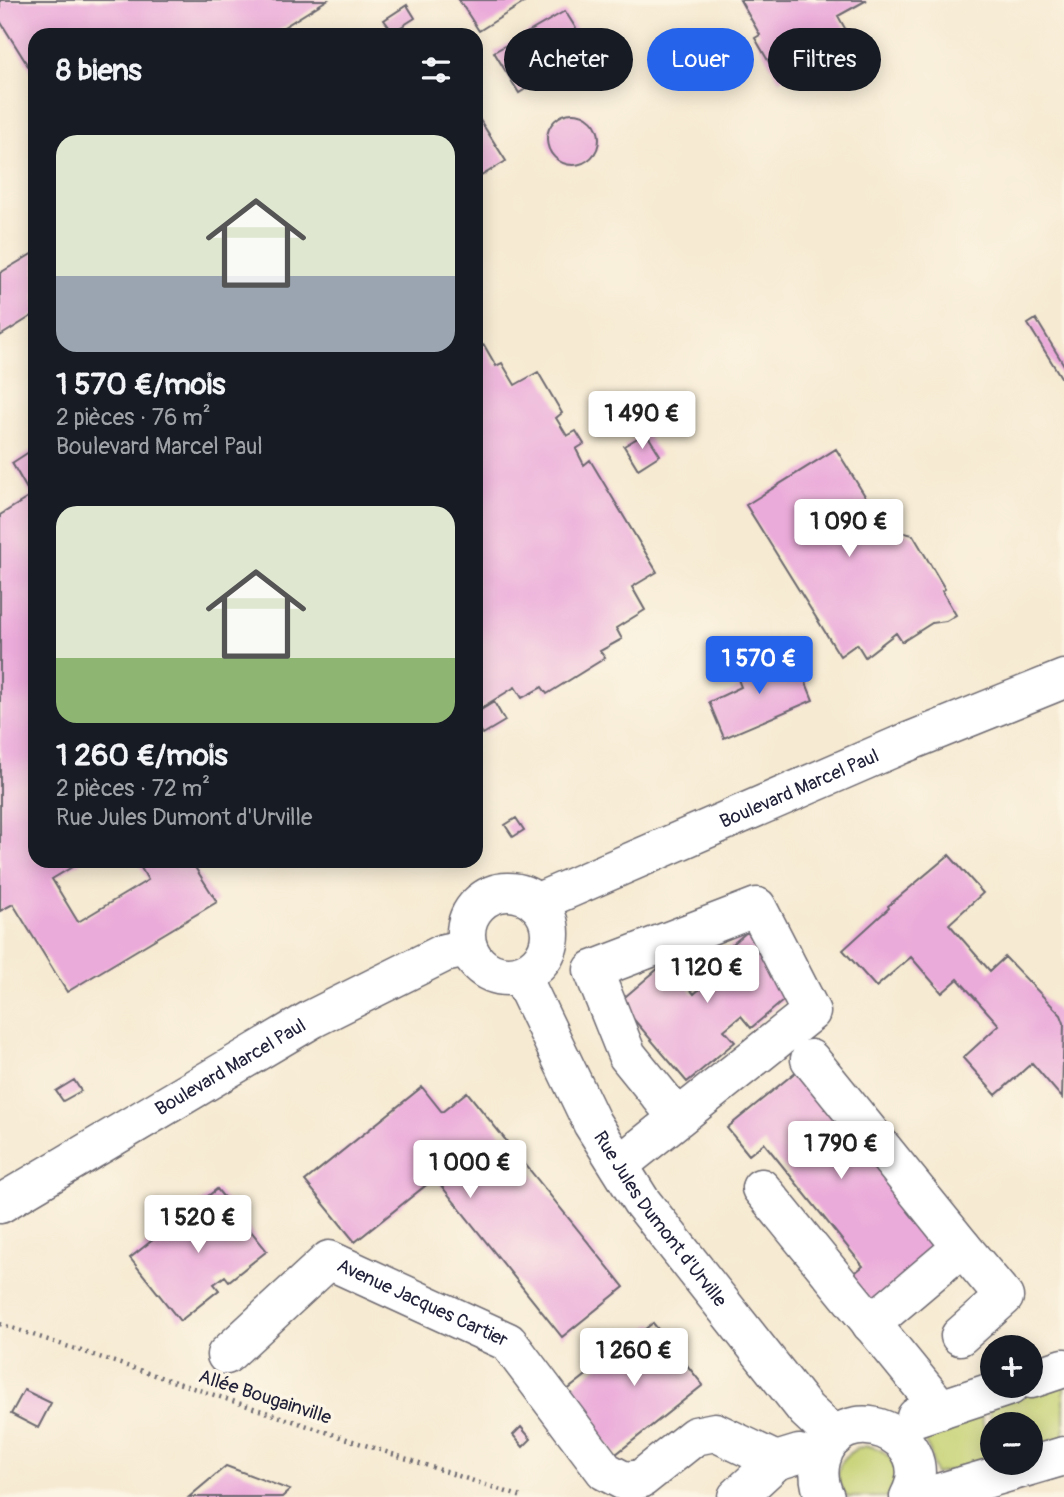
<!DOCTYPE html>
<html lang="fr">
<head>
<meta charset="utf-8">
<style>
  body { margin:0; font-family:Pangolin,sans-serif; background:#242831; color:#f1f3f6; height:100vh; display:flex; flex-direction:column; font-size:26px; white-space:nowrap }
  * { box-sizing:border-box; margin:0 }
  p { font-size:23px; color:#9ea1a6 }
  .icon { flex:none; width:38px; height:38px; fill:none; stroke:currentColor; stroke-width:2; stroke-linecap:round; stroke-linejoin:round }
  .map { position:relative; flex:1; overflow:hidden }
  .side { position:absolute; left:28px; top:28px; width:455px; height:840px; display:flex; flex-direction:column; background:#171b24; border-radius:21px; box-shadow:0 4px 18px #0003 }
  .side>* { flex:none }
  .banner { position:absolute; left:504px; top:28px; width:455px; height:63px; display:flex; gap:14px }
  .controls { position:absolute; left:980px; top:1335px; display:grid; gap:14px }
  .controls a { display:grid; place-items:center; width:63px; height:63px; border-radius:50%; background:#171b24; box-shadow:0 4px 18px #0003; font-size:35px }
  .price { position:absolute; translate:-50% -60px; padding:0 16px; border-radius:7px; background:#fff; color:#222; font-size:23px; line-height:46px; filter:drop-shadow(0 2px 4px #0008) }
  .price::after { content:''; position:absolute; left:50%; top:42px; width:21px; height:16px; margin-left:-10px; background:inherit; clip-path:polygon(0 0,100% 0,50% 100%) }
  .price.current { background:#2563eb; color:#fff }
  ul { padding:0; list-style:none }
  li { display:grid; align-content:center; gap:14px; height:371px; padding:0 28px }
  li span { display:grid; place-items:center; height:217px; border-radius:21px; color:#555 }
  li>.icon { margin-inline-start:auto }
  span .icon { width:126px; height:126px; fill:#fffc; stroke-width:1 }
  li b { font-size:30px }
  h2 { display:flex; justify-content:space-between; align-items:center; height:84px; padding:0 28px; font-size:30px }
  .pill { padding:0 24px; border-radius:32px; background:#171b24; box-shadow:0 4px 18px #0003; font-size:24px; line-height:63px }
  .pill.current { background:#2563eb; color:#fff }
  .map>svg:first-child { display:block }
  .green { fill:#c6d274; stroke:#747a58; stroke-width:2 }
  .building { fill:#ebabda }
  .lines { fill:none; stroke-linecap:round; stroke-linejoin:round }
  .minor-casing { stroke:#6c6870; stroke-width:41 }
  .path { stroke:#6c6870; stroke-width:4.5; stroke-dasharray:2 5; stroke-linecap:butt }
  .minor { stroke:#fff; stroke-width:38 }
  .labels { text-anchor:middle; dominant-baseline:central; stroke-width:7; stroke-linejoin:round; paint-order:stroke }
  .street-label { font-size:19px; fill:#22223b; stroke:#fcf5e5 }
</style>
</head>
<body>
<div class="map">
<svg width="1064" height="1497" viewBox="0 0 1064 1497">
  <rect width="100%" height="100%" fill="#fcf5e5"/>
  <filter id="ink" filterUnits="userSpaceOnUse"><feTurbulence type="fractalNoise" baseFrequency=".0143" numOctaves="2"/><feDisplacementMap in="SourceGraphic" scale="14" xChannelSelector="R" yChannelSelector="G"/><feConvolveMatrix kernelMatrix="1 2 1 2 8 2 1 2 1" color-interpolation-filters="sRGB"/></filter>
  <filter id="wash" filterUnits="userSpaceOnUse"><feTurbulence type="fractalNoise" baseFrequency=".00686" numOctaves="4" result="noise"/><feDisplacementMap in="SourceGraphic" scale="28" xChannelSelector="R" yChannelSelector="G"/><feGaussianBlur stdDeviation="1.57" result="paint"/><feColorMatrix in="noise" values="0 0 0 0 0 0 0 0 0 0 0 0 0 0 0 0 0 1.4 0 .05"/><feComposite in="paint" operator="in"/></filter>
  <g filter="url(#wash)">
    <rect width="100%" height="100%" fill="#f6ead2"/>
    <!-- green -->
    <path class="green" d="M1064 1378V1443L1031 1454V1424H993L986 1403Z
      M979 1406 992 1463 935 1474 930 1452 921 1434Z
      M869 1446C895 1452 904 1476 887 1497H848C827 1476 842 1448 869 1446Z"/>
    <g id="blocks">
      <!-- building -->
      <path class="building" d="M0 0H327L271 35H35V77L0 21Z
        M459 0H528L479 31Z
        M740 0H867L838 16 851 39 779 80 755 38 760 35Z
        M407 5 415 18 393 32 384 20Z
        M565 11 589 49 519 93 494 52Z
        M547 139a26 26 0 1 1 52 0a26 26 0 1 1-52 0Z
        M476 114 506 161 476 179Z
        M35 252V314L0 336V273Z
        M1036 319 1064 365V382L1028 324Z
        M484 345 496 366 502 363 515 385 538 372 562 413 556 418 567 436 576 431 584 444 576 449 584 465 590 460 657 572 632 587 645 610 616 628 622 639 600 651 605 658 547 694 542 687 522 698 515 687 476 711V350Z
        M646 433 660 455 638 469 624 446Z
        M35 448V861H82L52 879 78 922 148 880 137 861H191L217 902 67 992 13 904 0 911V515L31 496 12 463Z
        M836 449 888 533 893 530 913 535 945 589 942 591 956 615 946 621 932 623 902 642 896 633 865 657 857 644 840 656 746 505Z
        M754 655 764 677 798 663 813 700 724 738 709 702 741 687 732 664Z
        M494 702 505 721 483 734 476 723V713Z
        M516 818 524 830 513 837 505 825Z
        M949 855 983 893 949 924 990 971 1005 957 1061 1015 1064 1023 1062 1098 1032 1063 996 1095 963 1058 999 1025 958 979 942 993 911 957 876 987 843 950 889 908 888 906Z
        M747 932 796 990 751 1028 741 1016 724 1030 735 1042 687 1082 619 1002 667 961 694 994 711 979 702 970Z
        M803 1066 945 1242 872 1303 850 1277 863 1266 764 1143 749 1155 727 1128Z
        M74 1080 81 1091 63 1101 56 1091Z
        M422 1087 442 1112 467 1092 624 1287 562 1337 435 1178 355 1242 305 1181Z
        M217 1189 267 1251 229 1281 225 1276 214 1284 219 1290 180 1321 130 1258Z
        M653 1323 703 1385 616 1454 566 1391Z
        M24 1390 51 1403 38 1428 11 1414Z
        M521 1427 531 1439 523 1447 513 1435Z
        M226 1466 290 1490 282 1497H189Z"/>
    </g>
  </g>
  <g filter="url(#ink)">
    <use href="#blocks" fill-opacity="0" stroke="#6c6870" stroke-width="2"/>
    <g class="lines">
      <!-- minor casing -->
      <g class="minor-casing">
        <g id="minor">
          <circle cx="508" cy="934" r="42"/>
          <path id="s1" d="M536 903 898 746 1064 679"/>
          <path id="s2" d="M521 975 592 1123 641 1201 806 1410 835 1437"/>
          <path d="M810 1059 962 1247 871 1324"/>
          <path d="M619 1165 811 1012 757 907 593 970 627 1055 678 1118"/>
          <path d="M761 1188 941 1409"/>
          <path id="s3" d="M0 1204 312 1019 444 953 468 948"/>
          <path d="M960 1336 1004 1297 962 1247"/>
          <path id="s4" d="M226 1355 329 1260 508 1342 605 1471 624 1481 641 1479 695 1436 715 1432 776 1461"/>
          <path d="M1031 1379 1064 1368"/>
          <path d="M916 1417 1010 1386"/>
          <path d="M737 1497 776 1461 799 1454"/>
          <path d="M825 1497C819 1485 818 1473 821 1460 838 1394 943 1433 909 1497"/>
          <path d="M925 1497 1064 1456"/>
        </g>
      </g>
      <!-- path -->
      <path class="path" d="M0 1324 522 1497"/>
      <!-- minor -->
      <use href="#minor" class="minor"/>
    </g>
  </g>
  <g class="labels">
    <!-- street labels -->
    <g class="street-label">
      <text stroke="none"><textPath href="#s1" startOffset="287">Boulevard Marcel Paul</textPath></text>
      <text stroke="none"><textPath href="#s3" startOffset="268">Boulevard Marcel Paul</textPath></text>
      <text stroke="none"><textPath href="#s2" startOffset="282">Rue Jules Dumont d'Urville</textPath></text>
      <text stroke="none"><textPath href="#s4" startOffset="243">Avenue Jacques Cartier</textPath></text>
      <text transform="translate(265 1397) rotate(18)">Allée Bougainville</text>
    </g>
  </g>
</svg>
<div class="controls">
<a>+</a>
<a>−</a>
</div>
<b class="price" style="left:642px;top:451px">1 490 €</b>
<b class="price" style="left:849px;top:559px">1 090 €</b>
<b class="price current" style="left:759px;top:696px">1 570 €</b>
<b class="price" style="left:707px;top:1005px">1 120 €</b>
<b class="price" style="left:841px;top:1181px">1 790 €</b>
<b class="price" style="left:470px;top:1200px">1 000 €</b>
<b class="price" style="left:198px;top:1255px">1 520 €</b>
<b class="price" style="left:634px;top:1388px">1 260 €</b>
<div class="banner">
<a class="pill">Acheter</a>
<a class="pill current">Louer</a>
<a class="pill">Filtres</a>
</div>
<section class="side">
<h2>8 biens<svg class="icon" aria-label="filters" viewBox="0 0 24 24"><path d="M4 7h16M4 17h16"/><circle cx="9" cy="7" r="2"/><circle cx="15" cy="17" r="2"/></svg></h2>
<ul>
<li><span style="background:linear-gradient(#dfe7d0 65%,#9aa5b1 0)"><svg class="icon" aria-label="home" viewBox="0 0 24 24"><path d="M3 11l9-7 9 7M6 9v11h12V9"/></svg></span><div><b>1 570 €/mois</b><p>2 pièces · 76 m²</p><p>Boulevard Marcel Paul</p></div></li>
<li><span style="background:linear-gradient(#dfe7d0 70%,#8fb573 0)"><svg class="icon" aria-label="home" viewBox="0 0 24 24"><path d="M3 11l9-7 9 7M6 9v11h12V9"/></svg></span><div><b>1 260 €/mois</b><p>2 pièces · 72 m²</p><p>Rue Jules Dumont d'Urville</p></div></li>
</ul>
</section>
</div>
</body>
</html>
